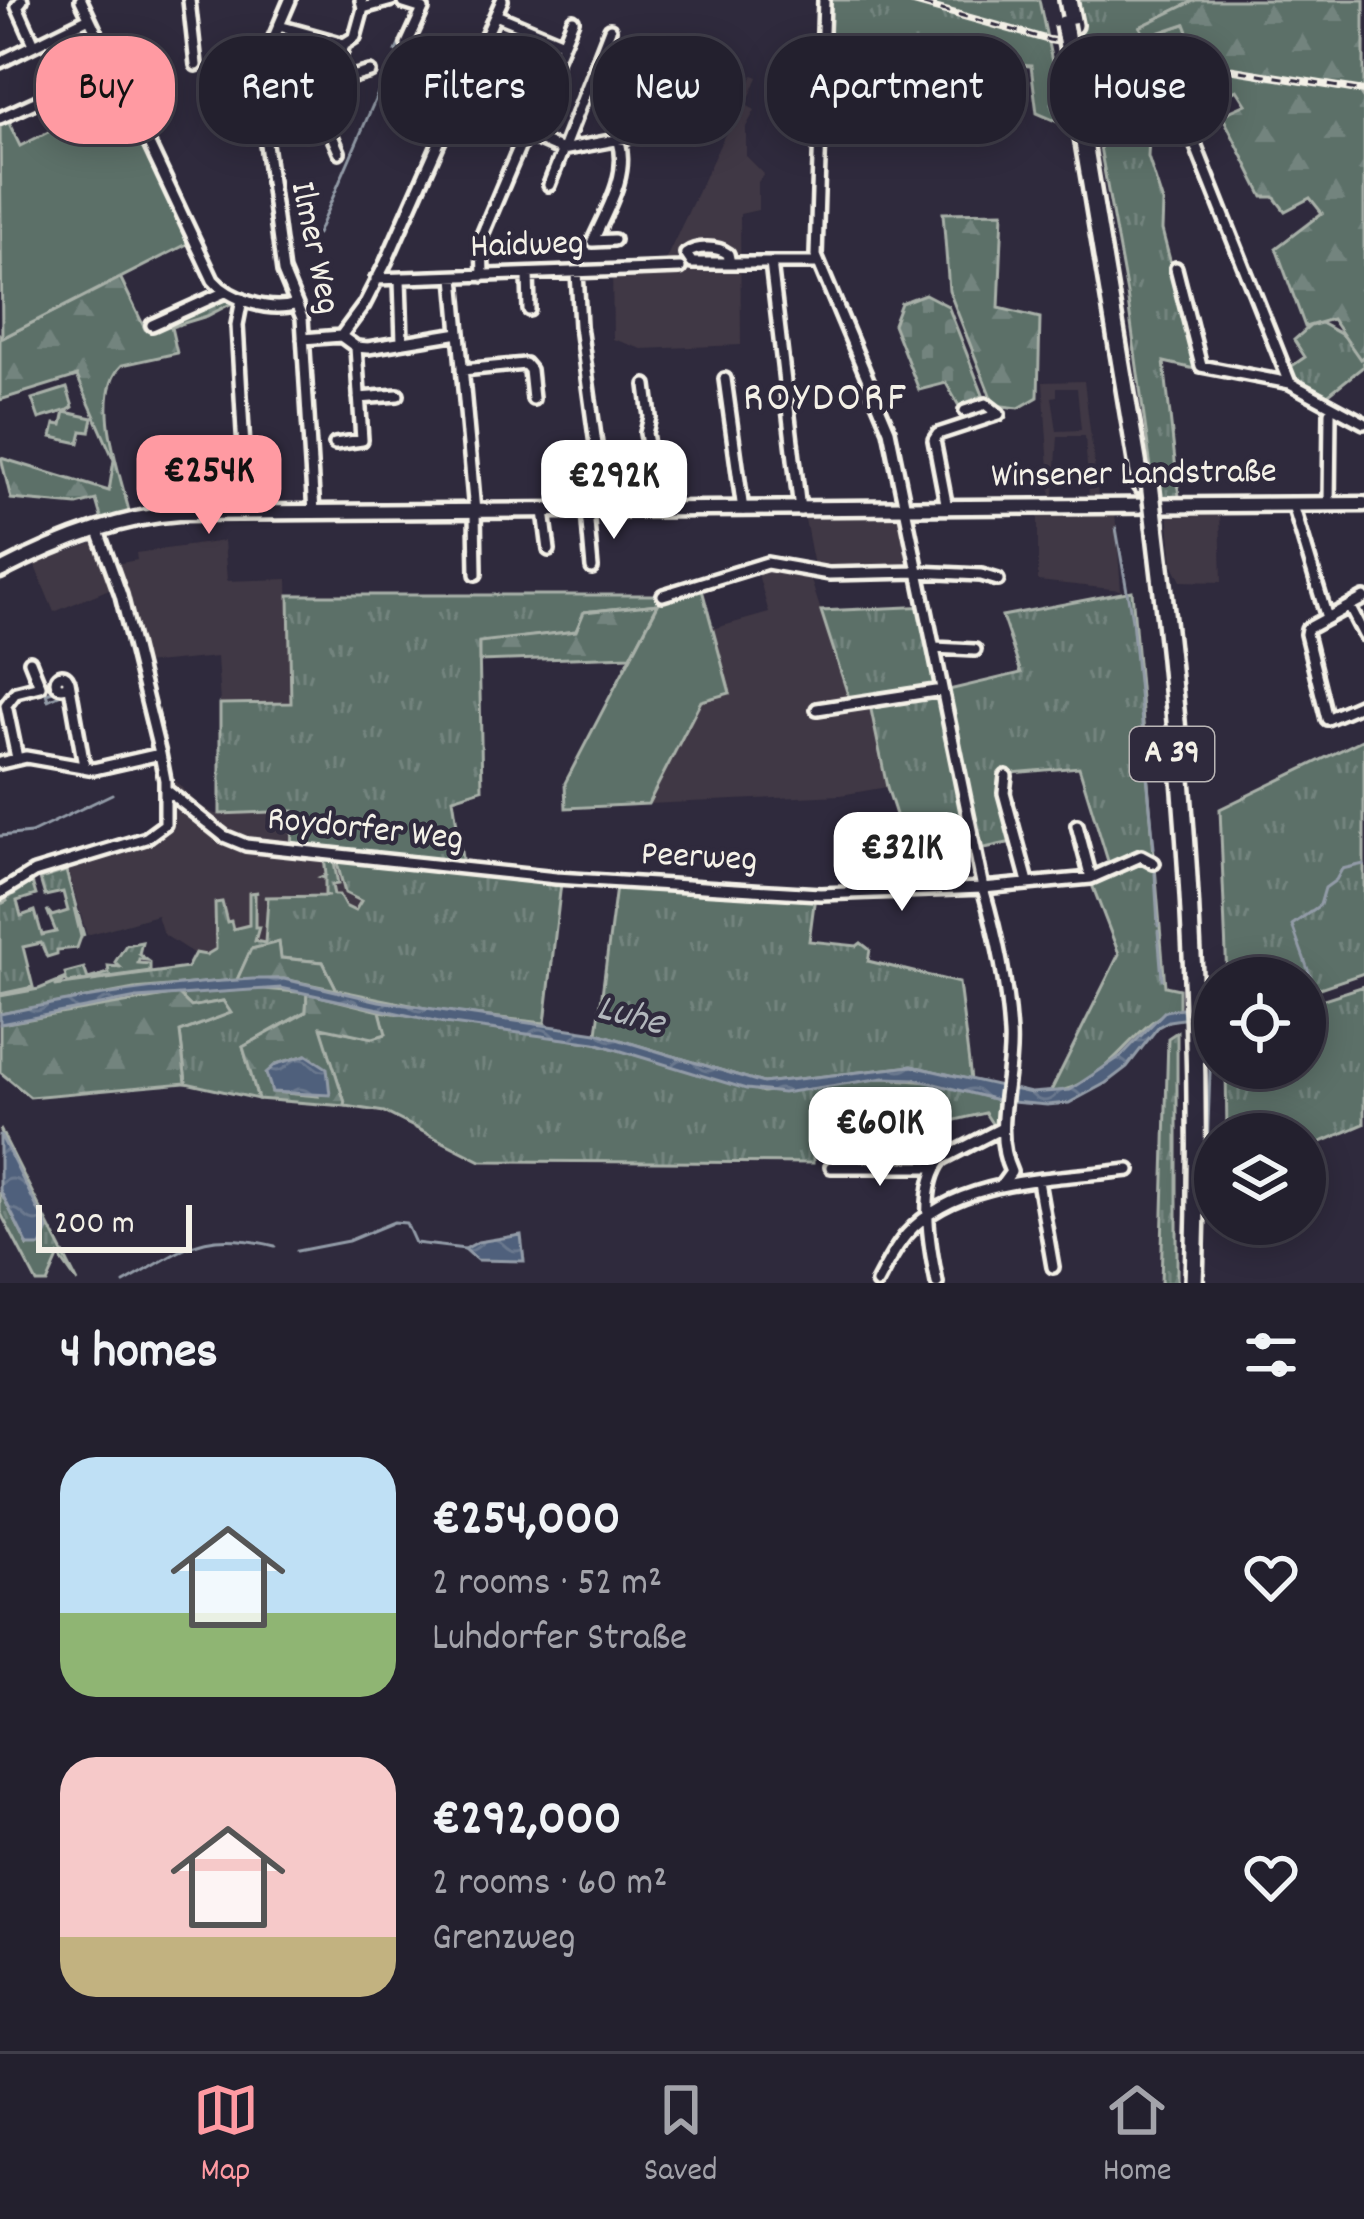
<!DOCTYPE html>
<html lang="en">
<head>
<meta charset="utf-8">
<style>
  body { margin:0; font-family:Dekko,sans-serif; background:#2f2d3a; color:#f1f3f6; height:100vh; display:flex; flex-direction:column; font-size:45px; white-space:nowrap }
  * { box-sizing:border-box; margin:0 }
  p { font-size:39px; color:#a3a3aa }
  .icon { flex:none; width:66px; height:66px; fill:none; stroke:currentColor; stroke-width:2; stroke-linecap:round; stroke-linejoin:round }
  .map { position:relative; height:1283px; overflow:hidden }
  .panel { display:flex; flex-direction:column; background:#23202e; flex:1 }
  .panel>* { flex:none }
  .guide { position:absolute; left:36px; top:36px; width:1293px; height:108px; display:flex; gap:24px }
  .buttons { position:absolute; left:1194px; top:957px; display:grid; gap:24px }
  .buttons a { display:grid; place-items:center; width:132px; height:132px; border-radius:50%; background:#23202e; box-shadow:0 6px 30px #0003,0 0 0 3px #403e4a; font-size:60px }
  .scale { position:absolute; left:36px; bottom:30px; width:156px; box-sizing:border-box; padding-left:12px; border:6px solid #f4f1e8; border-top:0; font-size:33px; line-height:42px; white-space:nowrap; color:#f4f1e8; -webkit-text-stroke:9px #2f2a3d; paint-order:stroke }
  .price { position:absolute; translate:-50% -102px; padding:0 27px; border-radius:24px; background:#fff; color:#222; font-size:39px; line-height:78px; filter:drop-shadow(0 3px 6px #0008) }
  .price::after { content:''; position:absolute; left:50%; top:72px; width:36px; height:27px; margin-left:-18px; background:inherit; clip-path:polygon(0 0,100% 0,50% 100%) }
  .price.active { background:#ff9aa2; color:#111 }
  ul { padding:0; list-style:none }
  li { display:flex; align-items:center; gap:36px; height:300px; padding:0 60px }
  li span { display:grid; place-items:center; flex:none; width:336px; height:240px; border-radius:36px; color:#555 }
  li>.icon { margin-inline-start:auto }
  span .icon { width:144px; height:144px; fill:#fffc; stroke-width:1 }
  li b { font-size:51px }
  h2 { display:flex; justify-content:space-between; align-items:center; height:144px; padding:0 60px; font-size:51px }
  .tag { padding:0 42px; border-radius:48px; background:#23202e; box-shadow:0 6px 30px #0003,0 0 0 3px #403e4a; font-size:42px; line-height:108px }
  .tag.active { background:#ff9aa2; color:#111 }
  .dock { display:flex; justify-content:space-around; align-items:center; height:168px; border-top:3px solid #403e4a; background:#23202e; font-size:33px; color:#a3a3aa }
  .dock a { display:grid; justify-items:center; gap:6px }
  .dock .active { color:#ff9aa2 }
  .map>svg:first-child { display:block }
  .built { fill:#403844; fill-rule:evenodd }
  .grass { fill:url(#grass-tufts); stroke:#a8b0a8; stroke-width:3 }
  .forest { fill:url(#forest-firs); stroke:#a8b0a8; stroke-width:3; fill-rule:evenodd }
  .cemetery { fill:url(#cemetery-stones); stroke:#a8b0a8; stroke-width:3 }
  .pitch { fill:#5b6f68; stroke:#a8b0a8; stroke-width:3 }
  .water { fill:url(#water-waves); stroke:#929ba7; stroke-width:3 }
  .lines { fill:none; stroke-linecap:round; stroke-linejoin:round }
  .stream { stroke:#929ba7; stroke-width:3 }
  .minor-casing { stroke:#f4f1e8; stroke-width:18 }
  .major-casing { stroke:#f4f1e8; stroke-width:21 }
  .highway-casing { stroke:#f4f1e8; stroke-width:24 }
  .minor { stroke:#2f2a3d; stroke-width:9 }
  .major { stroke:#2f2a3d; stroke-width:12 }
  .highway { stroke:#2f2a3d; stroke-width:15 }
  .rail-casing { stroke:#f4f1e8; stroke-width:8 }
  .rail { stroke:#2f2a3d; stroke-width:3; stroke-dasharray:9; stroke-linecap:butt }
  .highway-bridge-casing { stroke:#f4f1e8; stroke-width:24; stroke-linecap:butt }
  .highway-bridge { stroke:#2f2a3d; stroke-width:15 }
  .labels { text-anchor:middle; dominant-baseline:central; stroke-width:9; stroke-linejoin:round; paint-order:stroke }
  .shield { fill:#2f2a3d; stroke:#b9b5b5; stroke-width:3 }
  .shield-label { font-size:33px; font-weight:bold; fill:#f4f1e8 }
  .street-label { font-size:36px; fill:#f4f1e8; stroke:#2f2a3d }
  .water-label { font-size:39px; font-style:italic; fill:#b2b7bc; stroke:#2f2a3d }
  .quarter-label { font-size:42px; letter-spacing:3px; fill:#f4f1e8; stroke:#2f2a3d }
</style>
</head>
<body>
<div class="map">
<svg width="1364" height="1283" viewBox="0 0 1364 1283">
  <defs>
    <pattern id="grass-tufts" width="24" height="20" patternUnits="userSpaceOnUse" patternTransform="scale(3)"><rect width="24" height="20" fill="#5b6f68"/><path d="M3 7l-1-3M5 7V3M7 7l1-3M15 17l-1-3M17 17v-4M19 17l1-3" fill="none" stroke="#73847e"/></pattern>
    <pattern id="forest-firs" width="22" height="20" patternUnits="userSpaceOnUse" patternTransform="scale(3)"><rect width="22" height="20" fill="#5b6f68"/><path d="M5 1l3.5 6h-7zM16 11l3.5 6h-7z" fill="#73847e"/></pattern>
    <pattern id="cemetery-stones" width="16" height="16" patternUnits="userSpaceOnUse" patternTransform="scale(3)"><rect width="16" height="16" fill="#5b6f68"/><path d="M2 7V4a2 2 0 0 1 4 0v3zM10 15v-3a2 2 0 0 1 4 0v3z" fill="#73847e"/></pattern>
    <pattern id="water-waves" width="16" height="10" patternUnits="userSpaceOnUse" patternTransform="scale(3)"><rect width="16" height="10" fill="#50617b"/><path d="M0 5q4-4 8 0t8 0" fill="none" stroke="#6a788e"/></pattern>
  </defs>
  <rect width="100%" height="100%" fill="#2f2a3d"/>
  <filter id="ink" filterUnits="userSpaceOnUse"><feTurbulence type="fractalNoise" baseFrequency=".00833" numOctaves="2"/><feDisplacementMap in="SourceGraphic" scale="24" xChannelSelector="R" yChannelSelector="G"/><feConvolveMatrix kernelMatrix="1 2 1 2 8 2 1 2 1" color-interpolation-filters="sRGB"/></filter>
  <g filter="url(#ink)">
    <!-- built -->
    <path class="built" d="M753 75 758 77 746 105 755 110 746 127V156L764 174 758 182V210L740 214 741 345 642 349 613 339 612 267 664 263Z
      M1084 381 1100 512 1115 513 1121 590 1038 581V514L1052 511 1043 382ZM1057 388H1077L1081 430 1057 431 1052 397 1057 396ZM1058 436H1085L1089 496 1082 499 1060 500 1054 495Z
      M1168 510H1220L1222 582 1181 581 1173 565Z
      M804 514H900L912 569 837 571 814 566Z
      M224 541 227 581 288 579 291 703H220L217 657 143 664 116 564 137 560 136 553Z
      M93 543 98 547 114 587 54 612 34 564Z
      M756 567 807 568 850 701 869 700 887 787 841 795 648 804 701 701 730 692 712 629 769 613Z
      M175 781 200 806 215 814 293 811 291 852 389 865 357 931 279 942 202 959 163 934 157 915 87 935 66 865 152 840 164 831 167 796Z"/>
    <!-- grass -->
    <path class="grass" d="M831 0H1039L1052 62 1058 122 1037 113 1031 66 829 53Z
      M1073 0H1196L1140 27 1147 36 1185 24 1201 66 1137 56 1150 117 1148 157 1163 203 1162 230 1199 370 1164 362 1179 497H1155L1127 294Z
      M280 29 339 46 331 76 310 71 312 59 273 48Z
      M1321 323C1339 334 1364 342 1364 366L1324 398 1293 379 1289 368 1305 357 1294 340 1310 326Z
      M1132 591 1165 986 1179 989V1009C1134 1017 1114 1085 1050 1093L1119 954 1091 882 1112 874 1079 767 999 774 1012 842 912 864 887 787 869 700 850 701 821 611 930 606 949 690 1021 673 1002 616Z
      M289 595H663L658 604 585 612 576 631 479 643 482 789 453 798 463 865 291 849 293 811 220 814V704L291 703Z
      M1364 739V973L1305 993V978H1227L1220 809Z
      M324 856 334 863 338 884 332 885 334 895H339L345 906 355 911 361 901 345 893 337 863 345 858 561 883 545 1023 445 1012 337 990 323 962 281 958 279 943 251 949 237 980 134 989 0 1014V996L39 989 66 978 65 973 84 968 88 979 109 973 108 966 120 967 115 962 126 945 142 942 139 954 147 960 139 959 138 963 150 964V971L68 983 66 980 55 986 187 968 195 953 206 955 216 949 215 903 222 902 227 922 231 921 233 929 249 925V893L258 892 255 893V927H259L255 941 265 943 268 898 264 897 329 896 325 895V878L321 877 326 875Z
      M66 871 84 936 74 908 81 937 77 948 57 950V954L47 957 41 943 23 947 33 987 0 994V898L3 903 7 901 5 893 10 897 32 882 36 895 17 901 21 916 35 911 42 935 56 932 47 910 52 916 68 911 63 892 45 896 40 879Z
      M616 887 815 896 809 941 857 946 861 943 870 950 868 961 959 983 971 1080 912 1066 763 1083 597 1033Z
      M1364 986V1124L1305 1149V1134H1227L1226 1068H1305V1005Z
      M253 988 307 993 306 1011 243 1047 258 1099 186 1083 180 1032 230 1013 223 1001 191 1007 178 994Z
      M380 1011 595 1043 763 1092 884 1078 938 1083 1001 1101 998 1122 993 1125 985 1113 943 1123 869 1124 872 1106 855 1109 854 1125 813 1128V1163L481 1161 384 1112 346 1106 320 1026 373 1038 385 1034Z
      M1177 1032V1283H1161L1168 1038Z
      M0 1129 78 1283 59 1256 47 1283H37L0 1212V1190L28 1246 48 1229Z"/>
    <!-- forest -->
    <path class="forest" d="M1196 0H1364V94H1360L1364 100V356L1360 359 1332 319 1305 327 1276 248 1322 213 1310 198 1285 211 1274 197H1263L1222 115 1246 104 1237 90 1214 100 1185 24 1146 37 1140 27Z
      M1003 212 999 308 1040 318 1038 397 1019 408 994 405 949 291 943 213Z
      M120 277 145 329 222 297 236 301 207 316 171 327 177 353 122 365C90 396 121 476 130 515L103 524 96 500 77 505 11 499 1 458 109 491 114 460 77 376 0 400V335L3 338Z
      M658 604 631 656 479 661V642L576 631 584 612Z
      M279 942 281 958 323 962 337 990 284 979 237 980 251 949Z
      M307 993 380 1011 386 1034 373 1038 321 1027 346 1106 258 1099 243 1047 306 1012ZM306 1055 318 1096 272 1092 276 1064Z
      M178 994 191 1007 223 1001 231 1013 180 1032 186 1083 30 1097 0 1072V1024Z"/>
    <!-- cemetery -->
    <path class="cemetery" d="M925 294 948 306 983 395 959 406 946 383 919 390 893 324 901 303Z"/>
    <!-- pitch -->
    <path class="pitch" d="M123 95 191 242 2 338 0 120 6 117 20 146Z
      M67 388 73 407 65 412 93 418 90 432 82 431 79 443 52 437 55 424 62 425 65 411 39 419 32 399Z
      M701 586 730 693 701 701 648 804 566 808 565 783 663 595Z"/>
    <!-- water -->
    <path class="water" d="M253 979H284L379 1001 597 1033 763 1083 912 1066 1031 1093 1070 1090 1121 1056 1165 1011 1215 1002V1014L1169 1021 1158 1027 1127 1067 1106 1083 1069 1103 1047 1105 1001 1101 915 1079 884 1078 783 1093 746 1089 595 1043 444 1023 281 988 137 998 0 1024V1014C85 996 167 984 253 979Z
      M307 1055 327 1068 330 1095 272 1092 266 1073 276 1064Z
      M0 1134 48 1229 41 1246H28L0 1190Z
      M521 1235 524 1261 477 1260 465 1249 478 1242Z"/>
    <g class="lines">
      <!-- stream -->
      <path class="stream" d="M396 51 414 13
        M317 234 388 70
        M1116 528 1132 620 1154 848
        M57 690 59 695 48 700 46 693Z
        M0 836 31 833 112 794
        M1155 873 1158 926
        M1158 931 1162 979
        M1316 992 1292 925 1320 905 1325 888 1336 880 1342 869 1364 864
        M297 1251 348 1241 394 1222 406 1223 415 1243 465 1249
        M124 1283C187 1248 201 1228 275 1246
        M1202 1283 1211 1046 1208 1010"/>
      <!-- minor casing -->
      <g class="minor-casing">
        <path id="minor" d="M22 0 17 6 34 44
          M81 0 213 280C230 300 271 313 296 304
          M189 0 196 65
          M290 0 263 63 259 91 283 272 302 318 314 513
          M824 0 816 256 889 430 983 888C997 936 1007 983 1010 1034 1013 1080 991 1129 1011 1172L1003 1183
          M404 3 423 9 407 44
          M363 8 392 0
          M496 15 563 43
          M279 26 344 44
          M344 44 355 37 363 8 361 0
          M0 62 89 18
          M1171 71 1170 81 1290 383
          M335 73 352 77 370 72
          M0 118 112 67
          M525 134 562 150 626 138 639 125 671 62
          M339 152 323 115 344 44
          M549 185 610 29
          M614 240 593 241C607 209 629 176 619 141
          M730 263 728 254C718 246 696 246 686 254L692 263H818
          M771 263 800 510
          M1176 268 1201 366 1290 383 1364 423
          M577 272 580 326 605 511
          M528 274 529 310
          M483 276 482 235 573 20
          M454 277 475 512 476 574
          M376 279 680 268
          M400 279 402 342
          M242 299 237 325 244 449
          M152 325 225 292
          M341 336 364 305 386 262 502 0
          M303 339 341 336 356 347 368 348 459 333
          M462 370 525 364 530 370 533 399
          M725 379 743 510
          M646 385 650 417 646 433 659 510
          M359 398 398 395
          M965 411 986 404 999 414
          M335 444 362 440 356 347
          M1293 505 1327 618
          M1329 505 1330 412
          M947 508 934 440 938 434 999 414
          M544 511 549 550
          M587 511 592 568
          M663 595 767 563 829 574 918 572 981 575 998 580
          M1364 598 1307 629 1306 634 1327 719 1364 703
          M1349 606 1364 635
          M934 648 975 650
          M56 681a6 6 0 1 1 12 0a6 6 0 1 1-12 0Z
          M69 681 84 766
          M817 709 942 690
          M17 758 6 705 16 692 40 686 30 661
          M0 763 26 757 94 769 160 754
          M1006 776 1004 793 1028 882
          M165 789 224 836 246 845 556 878 820 894 983 888 1091 878 1141 856 1154 863
          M1077 825 1091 878
          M0 893 34 872 146 838 165 824V780L160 754 121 595 98 531
          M831 1167H935
          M1038 1181 1053 1267
          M877 1283C886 1266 894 1249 907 1234 957 1177 1058 1179 1129 1170
          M937 1283C930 1249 918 1187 942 1159L1002 1128"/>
      </g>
      <!-- major casing -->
      <g class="major-casing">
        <path id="major" d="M0 571C54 543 118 517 179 513L1364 504"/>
      </g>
      <!-- highway casing -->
      <g class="highway-casing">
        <path id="highway" d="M1068 0 1073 25
          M1070 58 1141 485
          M1155 525C1186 778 1203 1029 1194 1283"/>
      </g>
      <!-- minor -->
      <use href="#minor" class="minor"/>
      <!-- major -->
      <use href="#major" class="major"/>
      <!-- highway -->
      <use href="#highway" class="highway"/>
      <!-- rail casing -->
      <g class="rail-casing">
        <path id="rail" d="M906 0 1049 40 1364 91"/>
      </g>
      <!-- rail -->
      <use href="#rail" class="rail"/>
      <!-- highway-bridge casing -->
      <g class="highway-bridge-casing">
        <path id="highway-bridge" d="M1064 24 1070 58
          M1150 483 1155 525"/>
      </g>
      <!-- highway-bridge -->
      <use href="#highway-bridge" class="highway-bridge"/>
    </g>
  </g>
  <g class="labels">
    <!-- shield labels -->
    <rect class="shield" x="1130" y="727" width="84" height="54" rx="9"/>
    <g class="shield-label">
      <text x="1172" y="754">A 39</text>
    </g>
    <!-- street labels -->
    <g class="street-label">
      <text transform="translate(527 247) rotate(-2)">Haidweg</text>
      <text transform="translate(313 248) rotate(78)">Ilmer Weg</text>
      <text transform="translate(1134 476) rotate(-1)">Winsener Landstraße</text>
      <text transform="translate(365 831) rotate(6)">Roydorfer Weg</text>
      <text transform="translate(699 859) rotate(3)">Peerweg</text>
    </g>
    <!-- water labels -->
    <g class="water-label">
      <text transform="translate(630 1018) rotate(15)">Luhe</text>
    </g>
    <!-- quarter labels -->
    <g class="quarter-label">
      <text x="826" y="401">ROYDORF</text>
    </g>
  </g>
</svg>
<div class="buttons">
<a><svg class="icon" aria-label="locate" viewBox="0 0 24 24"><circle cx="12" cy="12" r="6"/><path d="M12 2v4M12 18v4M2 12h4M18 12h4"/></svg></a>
<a><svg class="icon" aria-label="layers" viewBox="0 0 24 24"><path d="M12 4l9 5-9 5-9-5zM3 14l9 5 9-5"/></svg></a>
</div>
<div class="scale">200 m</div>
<b class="price active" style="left:209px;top:537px">€254K</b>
<b class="price" style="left:614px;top:542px">€292K</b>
<b class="price" style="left:902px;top:914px">€321K</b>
<b class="price" style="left:880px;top:1189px">€601K</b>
<div class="guide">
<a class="tag active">Buy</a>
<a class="tag">Rent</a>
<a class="tag">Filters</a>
<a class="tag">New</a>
<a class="tag">Apartment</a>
<a class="tag">House</a>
</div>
</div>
<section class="panel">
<h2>4 homes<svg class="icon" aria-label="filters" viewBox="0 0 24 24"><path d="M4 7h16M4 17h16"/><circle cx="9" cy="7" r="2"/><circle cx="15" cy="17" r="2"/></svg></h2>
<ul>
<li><span style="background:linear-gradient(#bfe0f5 65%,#8fb573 0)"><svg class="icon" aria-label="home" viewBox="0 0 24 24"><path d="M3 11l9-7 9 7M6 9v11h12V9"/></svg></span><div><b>€254,000</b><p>2 rooms · 52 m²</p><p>Luhdorfer Straße</p></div><svg class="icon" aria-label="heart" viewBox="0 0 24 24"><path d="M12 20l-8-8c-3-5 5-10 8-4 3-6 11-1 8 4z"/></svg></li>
<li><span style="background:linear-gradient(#f6c9c9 75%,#c2b280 0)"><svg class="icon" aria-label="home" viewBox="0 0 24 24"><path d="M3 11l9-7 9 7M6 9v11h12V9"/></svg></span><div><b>€292,000</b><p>2 rooms · 60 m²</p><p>Grenzweg</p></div><svg class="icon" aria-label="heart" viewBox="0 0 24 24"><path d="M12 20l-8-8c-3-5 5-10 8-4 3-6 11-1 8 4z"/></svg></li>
</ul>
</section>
<nav class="dock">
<a class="active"><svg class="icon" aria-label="map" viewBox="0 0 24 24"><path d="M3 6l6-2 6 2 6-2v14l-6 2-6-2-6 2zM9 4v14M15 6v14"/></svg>Map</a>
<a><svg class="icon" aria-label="saved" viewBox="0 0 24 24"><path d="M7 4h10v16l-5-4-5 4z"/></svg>Saved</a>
<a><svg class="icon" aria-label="home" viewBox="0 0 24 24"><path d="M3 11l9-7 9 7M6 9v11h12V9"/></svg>Home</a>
</nav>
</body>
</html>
